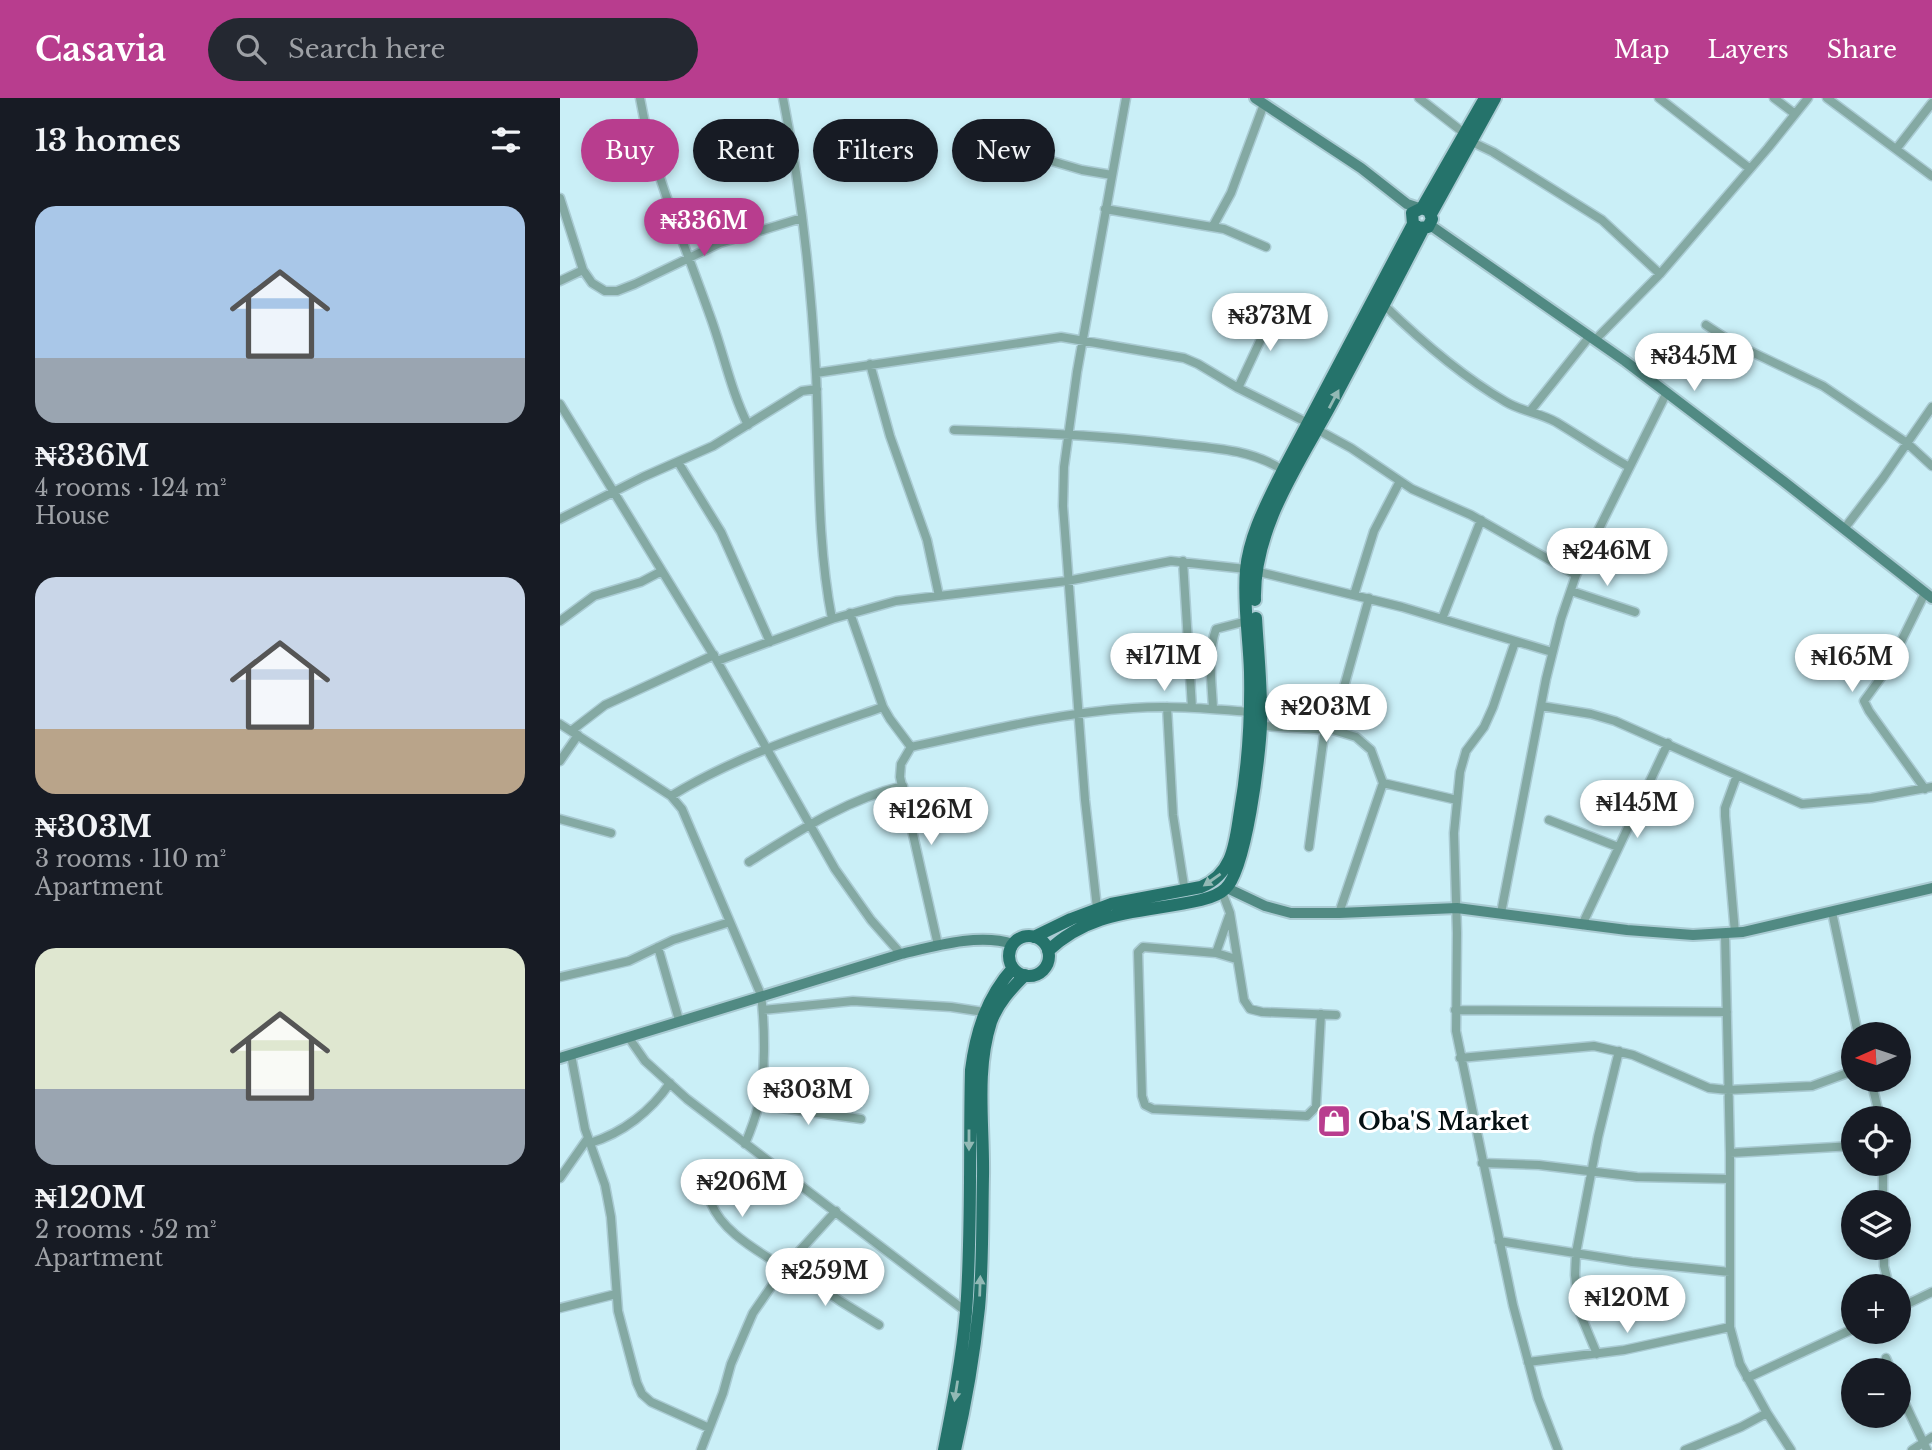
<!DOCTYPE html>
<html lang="en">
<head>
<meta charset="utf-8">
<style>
  body { margin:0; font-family:"Libre Baskerville",serif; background:#242831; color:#f1f3f6; height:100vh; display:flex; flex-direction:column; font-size:26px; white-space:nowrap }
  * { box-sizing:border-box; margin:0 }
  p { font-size:23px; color:#9ea1a6 }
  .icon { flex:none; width:38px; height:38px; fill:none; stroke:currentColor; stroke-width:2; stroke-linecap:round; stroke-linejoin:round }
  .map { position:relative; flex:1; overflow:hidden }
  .side { display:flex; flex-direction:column; background:#171b24; width:560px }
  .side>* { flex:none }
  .hud { position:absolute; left:21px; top:21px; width:665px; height:63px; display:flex; gap:14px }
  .needle { width:46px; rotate:267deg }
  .buttons { position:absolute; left:1281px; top:924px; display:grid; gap:14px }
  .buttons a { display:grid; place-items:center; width:70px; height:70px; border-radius:50%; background:#171b24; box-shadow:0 4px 10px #0003; font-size:35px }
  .price { position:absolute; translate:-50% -60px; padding:0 16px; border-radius:24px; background:#fff; color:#222; font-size:23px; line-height:46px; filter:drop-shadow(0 2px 4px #0008) }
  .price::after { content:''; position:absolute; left:50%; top:42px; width:21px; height:16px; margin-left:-10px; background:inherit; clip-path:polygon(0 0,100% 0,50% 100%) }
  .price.on { background:#b83d8e; color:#fff }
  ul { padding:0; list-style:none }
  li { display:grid; align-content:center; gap:14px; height:371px; padding:0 35px }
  li span { display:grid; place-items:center; height:217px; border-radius:21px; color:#555 }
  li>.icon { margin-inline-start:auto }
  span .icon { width:126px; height:126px; fill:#fffc; stroke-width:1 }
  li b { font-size:30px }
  h2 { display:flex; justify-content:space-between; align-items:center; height:84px; padding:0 35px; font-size:30px }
  .chip { padding:0 24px; border-radius:32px; background:#171b24; box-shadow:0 4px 10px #0003; font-size:24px; line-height:63px }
  .chip.on { background:#b83d8e; color:#fff }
  header { display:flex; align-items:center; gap:42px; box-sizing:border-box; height:98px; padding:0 35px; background:#b83d8e; color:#fff }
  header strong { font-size:33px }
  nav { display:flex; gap:38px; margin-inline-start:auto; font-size:24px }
  .search { width:490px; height:63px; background:#242831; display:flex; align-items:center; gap:18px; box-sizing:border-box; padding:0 24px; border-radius:38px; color:#9ea1a6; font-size:26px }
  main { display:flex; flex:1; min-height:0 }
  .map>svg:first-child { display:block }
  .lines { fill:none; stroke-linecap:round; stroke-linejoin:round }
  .street-casing { stroke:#aacbd3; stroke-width:11 }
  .secondary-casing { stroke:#aacbd3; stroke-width:14 }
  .primary-casing { stroke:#aacbd3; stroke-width:16 }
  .street { stroke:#84a9a3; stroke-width:8 }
  .secondary { stroke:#518a83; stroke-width:10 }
  .primary { stroke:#25736b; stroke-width:12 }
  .oneway { fill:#92b9b5 }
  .labels { text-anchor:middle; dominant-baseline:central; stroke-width:6; stroke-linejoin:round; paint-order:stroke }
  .poi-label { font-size:24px; font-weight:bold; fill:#041013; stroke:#fff; text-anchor:start }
</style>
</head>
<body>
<header>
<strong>Casavia</strong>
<div class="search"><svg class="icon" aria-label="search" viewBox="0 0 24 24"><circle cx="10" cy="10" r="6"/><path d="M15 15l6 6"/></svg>Search here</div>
<nav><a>Map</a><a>Layers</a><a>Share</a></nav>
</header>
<main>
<section class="side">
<h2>13 homes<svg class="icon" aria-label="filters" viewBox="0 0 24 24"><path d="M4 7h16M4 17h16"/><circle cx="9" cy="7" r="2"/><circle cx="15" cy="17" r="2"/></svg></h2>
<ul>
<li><span style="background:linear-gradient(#a9c7e8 70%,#9aa5b1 0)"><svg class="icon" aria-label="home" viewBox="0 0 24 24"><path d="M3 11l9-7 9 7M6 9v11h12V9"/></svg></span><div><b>₦336M</b><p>4 rooms · 124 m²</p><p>House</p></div></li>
<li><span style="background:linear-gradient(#c9d6e8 70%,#b9a48a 0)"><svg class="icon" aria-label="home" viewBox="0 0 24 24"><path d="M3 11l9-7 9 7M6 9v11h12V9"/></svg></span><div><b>₦303M</b><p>3 rooms · 110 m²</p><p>Apartment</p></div></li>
<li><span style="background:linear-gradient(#dfe7d0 65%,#9aa5b1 0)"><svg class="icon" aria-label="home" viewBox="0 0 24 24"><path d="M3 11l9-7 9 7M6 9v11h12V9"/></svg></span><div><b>₦120M</b><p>2 rooms · 52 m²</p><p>Apartment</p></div></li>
</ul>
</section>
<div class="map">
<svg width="1372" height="1352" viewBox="0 0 1372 1352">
  <rect width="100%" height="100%" fill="#caeff7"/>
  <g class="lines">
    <!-- street casing -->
    <g class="street-casing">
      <path id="street" d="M80 0C93 75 124 144 149 215 163 252 170 291 188 327
        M223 0C241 90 251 184 256 276 260 358 256 440 272 521
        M859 0 904 35
        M1099 0 1189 70
        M1214 0 1235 16
        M1267 0 1372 78
        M912 44 933 54 1042 122 1100 176
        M1337 50 1372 5
        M461 54 522 72 552 77
        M0 100 23 172 32 185 45 193H57L75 186 160 145 242 120
        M545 111 664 131 706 149
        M653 128 671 95 704 6
        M0 183 23 172
        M824 207C860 242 903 279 946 304 961 313 980 315 996 324 1021 339 1044 355 1069 369
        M1146 227 1175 246 1263 288 1347 345 1372 368
        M1036 241 1100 176 1208 50 1248 0
        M310 266 330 338 367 442 379 498
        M256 275 501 239 624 260 638 266 678 290 748 325
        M678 290 717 207
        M0 306 157 563 275 771 311 822 341 856
        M971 312 1030 238
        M394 332C468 334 542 337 615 346 653 350 690 351 723 372
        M758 332 791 350 852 391 911 417 1016 477
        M118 364 161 434 210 544
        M0 421 83 379 153 348 242 293 257 291
        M1284 431 1323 380 1372 309
        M623 463 632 610
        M695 473 842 509 992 554
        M1011 493 1075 514
        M1365 495 1328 570 1304 603 1309 613 1365 691
        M794 497 814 433 840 383
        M290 515 323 609 330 621 351 649
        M882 521 921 422
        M0 523 34 498 81 484 102 473
        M955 544 933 609 924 629 906 653 900 674 894 735 897 835 896 933 953 1207 978 1300 998 1352
        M157 563 272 521 336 503 507 483 611 463 686 471
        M981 608 1031 616 1055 623 1242 706 1311 700 1372 689
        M607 609 613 717 625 794
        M653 611C652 586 647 556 656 531L687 523
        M0 626 111 698 122 711 201 897C205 929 206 978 198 1009 195 1021 190 1034 185 1046
        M701 628 773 632 796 639 811 652 823 685 779 815
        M11 633 45 607 154 557
        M0 663 18 637
        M823 685 897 702
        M111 698C176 658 251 634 323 609
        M0 721 51 735
        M989 722 1058 749
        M749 749 766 622 768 615 780 603 809 500
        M189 764C237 734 287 701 343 688
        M662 794 670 815 684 902 690 911 702 914 776 917
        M537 810 525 702 503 408 504 369 517 274 566 0
        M1272 814 1298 936
        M941 815 986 581 1001 521 1016 477 1107 294
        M1022 827 1108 645
        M1175 835 1165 718V710L1177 677
        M1165 836 1170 1055V1229L1180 1266 1207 1315 1231 1352
        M378 847 340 679 341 666 351 649C425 633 498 615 573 610 612 607 652 611 691 614
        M98 849 119 922
        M656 855 669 818
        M676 861 656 855 583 849 578 854 582 998 585 1007 593 1011 747 1018 756 1009 761 916
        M0 879 69 863 113 842 170 824
        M203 912 293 903 391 909 424 914
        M895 912 1167 914
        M69 940 85 963 127 1001 408 1215
        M11 957 25 1031 45 1087 51 1119 58 1213 77 1285 82 1296 91 1304 149 1330
        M900 960 1034 948 1073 957 1149 990 1168 992 1252 988 1293 973
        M1311 982 1320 1020
        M199 1007 301 1021
        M30 1045C63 1035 91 1013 110 985
        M1170 1055 1293 1048
        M922 1065 979 1067 1077 1079 1170 1081
        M1323 1066V1104
        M140 1074C146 1085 147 1095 151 1105 163 1135 199 1153 224 1170
        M0 1080 28 1040
        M939 1143 1072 1164 1170 1174
        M1324 1150V1168L1329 1188
        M228 1166 280 1203 319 1227
        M0 1210 56 1196
        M1339 1210 1372 1194
        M1037 1256 1019 1213 1015 1177 1016 1155 1038 1039 1059 953
        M1326 1260 1331 1272
        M968 1264 1064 1252 1170 1229
        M1187 1280 1293 1231
        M1339 1293 1367 1352
        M141 1352 163 1295 171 1266 193 1215 224 1170 276 1113
        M1125 1352 1181 1329 1207 1315
        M1352 1352 1372 1339"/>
    </g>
    <!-- secondary casing -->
    <g class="secondary-casing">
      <path id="secondary" d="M695 0 801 70 847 106 859 110
        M870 127 1065 263 1223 383 1372 500
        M667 790 705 808 731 815H779L897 810 1067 832 1133 837 1183 834 1372 790
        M0 960 341 856C375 848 419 835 453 846"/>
    </g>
    <!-- primary casing -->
    <g class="primary-casing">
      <path id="primary" d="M862 110 925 0
        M871 116 935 0
        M695 502C693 429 741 363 774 301 804 244 834 188 863 131
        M449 858a20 20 0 1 1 40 0a20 20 0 1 1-40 0Z
        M474 839 511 821 551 806 641 789C674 775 675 744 680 713 688 667 691 621 690 574 689 540 683 506 686 472 689 437 708 403 723 372L853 126 852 115 862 110 869 113 872 121 868 129 859 130 853 126
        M488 853C533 810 585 815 641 802 649 800 660 796 665 791 686 773 700 657 701 626 702 591 698 555 696 520
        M384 1352C393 1306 402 1260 406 1214 412 1133 409 1052 411 972 416 933 427 899 453 870
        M395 1352C406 1305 414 1258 419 1210 423 1166 422 1122 423 1078 424 1027 415 974 431 924 438 905 451 891 465 877"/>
    </g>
    <!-- street -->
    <use href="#street" class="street"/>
    <!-- secondary -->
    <use href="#secondary" class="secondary"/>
    <!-- primary -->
    <use href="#primary" class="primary"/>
  </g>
  <!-- one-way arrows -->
  <defs><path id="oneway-solid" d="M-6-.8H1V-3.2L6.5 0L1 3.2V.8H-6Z" transform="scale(1.75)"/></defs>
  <g class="oneway">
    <use href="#oneway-solid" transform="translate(774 301) rotate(-62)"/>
    <use href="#oneway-solid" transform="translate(652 782) rotate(145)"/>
    <use href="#oneway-solid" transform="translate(409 1042) rotate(90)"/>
    <use href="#oneway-solid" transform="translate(420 1188) rotate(-88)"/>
    <use href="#oneway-solid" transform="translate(396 1293) rotate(99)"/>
  </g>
  <!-- icons -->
  <defs>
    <g id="shop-square" transform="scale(1.75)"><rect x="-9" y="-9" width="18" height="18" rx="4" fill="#b83d8e" stroke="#fff"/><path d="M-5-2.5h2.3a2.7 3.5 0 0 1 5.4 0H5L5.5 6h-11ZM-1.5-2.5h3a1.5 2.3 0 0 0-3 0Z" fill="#fff"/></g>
  </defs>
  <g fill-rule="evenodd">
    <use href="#shop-square" x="774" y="1023"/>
  </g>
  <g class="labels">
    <!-- poi labels -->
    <g class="poi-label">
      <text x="798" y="1023">Oba'S Market</text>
    </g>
  </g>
</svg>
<div class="buttons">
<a><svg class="needle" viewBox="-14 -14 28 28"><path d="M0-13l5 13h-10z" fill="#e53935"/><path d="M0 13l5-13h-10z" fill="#9ea1a6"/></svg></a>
<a><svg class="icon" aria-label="locate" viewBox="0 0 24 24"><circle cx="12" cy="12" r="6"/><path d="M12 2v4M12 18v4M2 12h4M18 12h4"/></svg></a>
<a><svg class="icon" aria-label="layers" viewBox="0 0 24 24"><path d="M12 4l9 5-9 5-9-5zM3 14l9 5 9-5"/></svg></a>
<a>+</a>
<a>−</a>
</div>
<b class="price on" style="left:144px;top:160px">₦336M</b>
<b class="price" style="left:710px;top:255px">₦373M</b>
<b class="price" style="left:1134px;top:295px">₦345M</b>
<b class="price" style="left:1047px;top:490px">₦246M</b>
<b class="price" style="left:604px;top:595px">₦171M</b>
<b class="price" style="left:1292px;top:596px">₦165M</b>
<b class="price" style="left:766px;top:646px">₦203M</b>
<b class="price" style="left:1077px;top:742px">₦145M</b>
<b class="price" style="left:371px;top:749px">₦126M</b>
<b class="price" style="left:248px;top:1029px">₦303M</b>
<b class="price" style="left:182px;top:1121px">₦206M</b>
<b class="price" style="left:265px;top:1210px">₦259M</b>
<b class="price" style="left:1067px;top:1237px">₦120M</b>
<div class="hud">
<a class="chip on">Buy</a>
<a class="chip">Rent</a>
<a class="chip">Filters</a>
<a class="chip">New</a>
</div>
</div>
</main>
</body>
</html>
